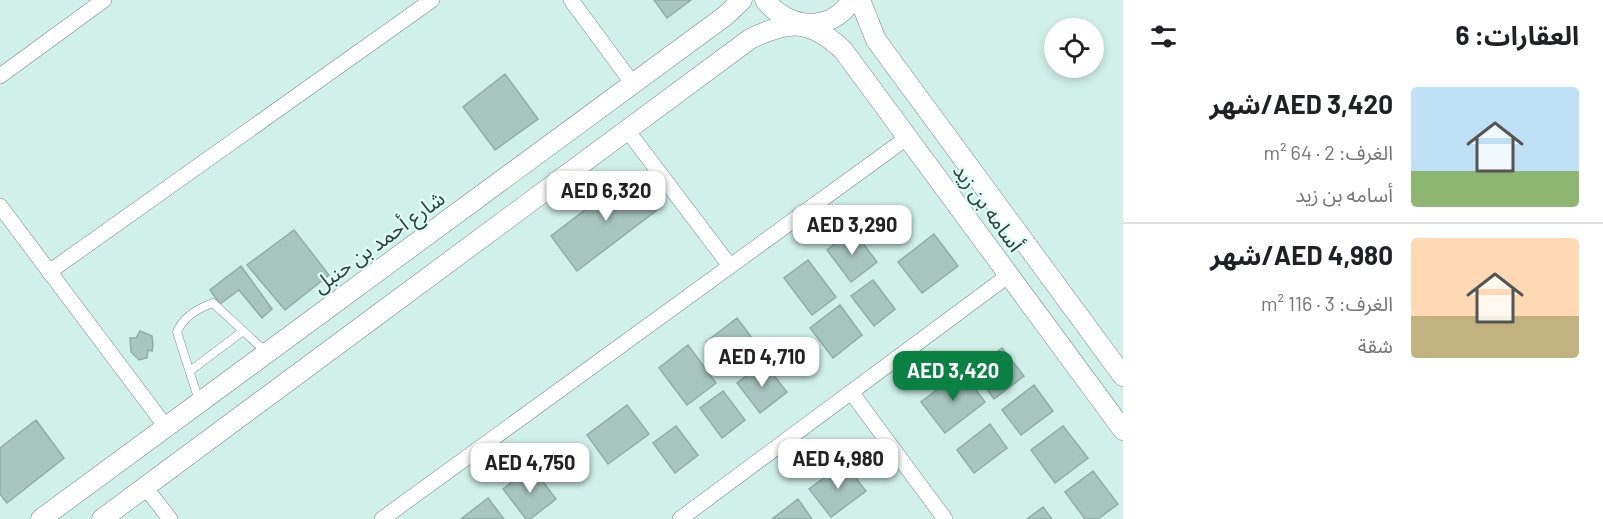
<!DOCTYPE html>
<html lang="ar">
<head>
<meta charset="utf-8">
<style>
  body { margin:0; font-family:Barlow,"Noto Sans Arabic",sans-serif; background:#f6f6f6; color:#202124; direction:rtl; height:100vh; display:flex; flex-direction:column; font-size:22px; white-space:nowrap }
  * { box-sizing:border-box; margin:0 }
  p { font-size:20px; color:#757577 }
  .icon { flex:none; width:33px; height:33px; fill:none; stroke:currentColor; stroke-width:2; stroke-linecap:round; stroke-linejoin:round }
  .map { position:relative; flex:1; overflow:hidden; direction:ltr }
  .side { display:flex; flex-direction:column; background:#fff; width:480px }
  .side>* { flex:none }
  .buttons { position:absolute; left:1044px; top:18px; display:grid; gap:12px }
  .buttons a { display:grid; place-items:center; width:60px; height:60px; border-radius:50%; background:#fff; box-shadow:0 3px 9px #0003; font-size:30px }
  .price { position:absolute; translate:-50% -51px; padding:0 14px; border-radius:12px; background:#fff; color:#222; font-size:20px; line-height:39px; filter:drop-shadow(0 2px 3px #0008) }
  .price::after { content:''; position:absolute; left:50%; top:36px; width:18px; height:14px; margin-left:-9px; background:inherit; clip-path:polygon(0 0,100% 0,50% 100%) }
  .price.active { background:#0b8043; color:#fff }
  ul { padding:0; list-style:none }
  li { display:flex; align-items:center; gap:18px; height:150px; padding:0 24px }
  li+li { border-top:2px solid #e0e0e0 }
  li span { display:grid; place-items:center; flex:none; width:168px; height:120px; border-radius:6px; color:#555 }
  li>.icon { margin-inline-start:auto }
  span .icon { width:72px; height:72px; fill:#fffc; stroke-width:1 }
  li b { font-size:26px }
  h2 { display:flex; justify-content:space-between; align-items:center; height:72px; padding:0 24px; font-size:26px }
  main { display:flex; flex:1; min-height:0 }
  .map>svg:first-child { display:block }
  .building { fill:#a8c6bf; stroke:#90ada7; stroke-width:1.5 }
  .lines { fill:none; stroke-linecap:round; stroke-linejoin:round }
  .service-casing { stroke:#6e8a84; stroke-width:9 }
  .minor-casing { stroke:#6e8a84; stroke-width:16 }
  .tertiary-casing { stroke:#6e8a84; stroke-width:21 }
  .service { stroke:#fff; stroke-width:8 }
  .minor { stroke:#fff; stroke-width:15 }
  .tertiary { stroke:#fff; stroke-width:20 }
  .labels { text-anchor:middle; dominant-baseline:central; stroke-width:4.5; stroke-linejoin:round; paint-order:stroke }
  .street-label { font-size:21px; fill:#323e3c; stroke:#defdf7 }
</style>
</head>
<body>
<main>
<section class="side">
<h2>العقارات: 6<svg class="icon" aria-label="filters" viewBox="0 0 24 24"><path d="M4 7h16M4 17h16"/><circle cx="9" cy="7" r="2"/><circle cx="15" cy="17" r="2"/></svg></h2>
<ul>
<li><span style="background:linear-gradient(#bfe0f5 70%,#8fb573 0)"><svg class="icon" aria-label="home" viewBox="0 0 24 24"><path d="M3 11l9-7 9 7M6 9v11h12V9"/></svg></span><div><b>AED 3,420/شهر</b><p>الغرف: 2 · 64 m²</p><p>أسامه بن زيد</p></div></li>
<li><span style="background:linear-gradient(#ffd9b3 65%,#c2b280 0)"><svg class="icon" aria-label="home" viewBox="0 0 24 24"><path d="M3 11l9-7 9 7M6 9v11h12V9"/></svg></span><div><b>AED 4,980/شهر</b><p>الغرف: 3 · 116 m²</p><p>شقة</p></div></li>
</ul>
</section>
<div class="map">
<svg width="1123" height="519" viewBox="0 0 1123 519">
  <rect width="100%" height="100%" fill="#d1f0e9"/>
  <!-- building -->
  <path class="building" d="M654 0H691L667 18Z
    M505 74 538 119 495 150 463 107Z
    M635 172 661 207 577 271 551 236Z
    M294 230 329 275 285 310 247 265Z
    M853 230 877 262 851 282 827 250Z
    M934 234 958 266 922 293 898 262Z
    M808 260 836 297 812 315 784 278Z
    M241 266 272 309 262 318 239 290 220 304 210 290Z
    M873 280 895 309 874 326 851 296Z
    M840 305 862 335 833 358 810 328Z
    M737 318 761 350 730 374 706 342Z
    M140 331 152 336 153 345 152 351 148 350 147 358 139 360 131 352 130 338H136Z
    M688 345 716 383 687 405 659 368Z
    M1002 348 1024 376 994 399 973 370Z
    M764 363 787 392 760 413 737 383Z
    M962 371 985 402 945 433 921 402Z
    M1034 385 1053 411 1021 435 1002 410Z
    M723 391 745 420 722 438 700 408Z
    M627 405 649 434 608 464 587 435Z
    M36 420 64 458 7 503 0 494V448Z
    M990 424 1007 448 974 473 957 450Z
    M676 426 698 455 675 473 653 443Z
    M1063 426 1088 458 1055 483 1031 450Z
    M844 463 866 491 831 517 809 489Z
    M532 467 556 499 530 519H526L503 489Z
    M1093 471 1118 504 1098 519H1085L1065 492Z
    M488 498 504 519H461Z
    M798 499 812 519H772Z
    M1043 507 1052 519H1027Z"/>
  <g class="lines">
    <!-- service casing -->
    <g class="service-casing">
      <path id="service" d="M190 371 243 331
        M199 401 177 332C183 317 199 308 213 303L266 352"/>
    </g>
    <!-- minor casing -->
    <g class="minor-casing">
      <path id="minor" d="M571 0 633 84
        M0 76 104 0
        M627 130 730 266
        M0 206 166 427
        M49 272 432 0
        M851 392 945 519
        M145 487 170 519
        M382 519 908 137
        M680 519 1009 275"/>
    </g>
    <!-- tertiary casing -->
    <g class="tertiary-casing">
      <path id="tertiary" d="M765 0C788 29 830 34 852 0
        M860 0 876 40 1123 376
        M41 519 725 16 742 0
        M102 519 750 39C790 20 810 19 843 50L1123 430"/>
    </g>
    <!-- service -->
    <use href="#service" class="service"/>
    <!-- minor -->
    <use href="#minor" class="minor"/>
    <!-- tertiary -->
    <use href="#tertiary" class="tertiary"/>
  </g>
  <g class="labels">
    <!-- street labels -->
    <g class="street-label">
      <text transform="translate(989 207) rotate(54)">أسامه بن زيد</text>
      <text transform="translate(378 241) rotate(-36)">شارع أحمد بن حنبل</text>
    </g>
  </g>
</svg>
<div class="buttons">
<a><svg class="icon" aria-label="locate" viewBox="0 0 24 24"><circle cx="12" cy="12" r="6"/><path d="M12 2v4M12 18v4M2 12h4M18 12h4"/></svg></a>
</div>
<b class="price" style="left:606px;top:222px">AED 6,320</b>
<b class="price" style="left:852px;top:256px">AED 3,290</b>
<b class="price" style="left:762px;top:388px">AED 4,710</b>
<b class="price active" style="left:953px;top:402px">AED 3,420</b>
<b class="price" style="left:838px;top:490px">AED 4,980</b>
<b class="price" style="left:530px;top:494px">AED 4,750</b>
</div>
</main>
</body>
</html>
